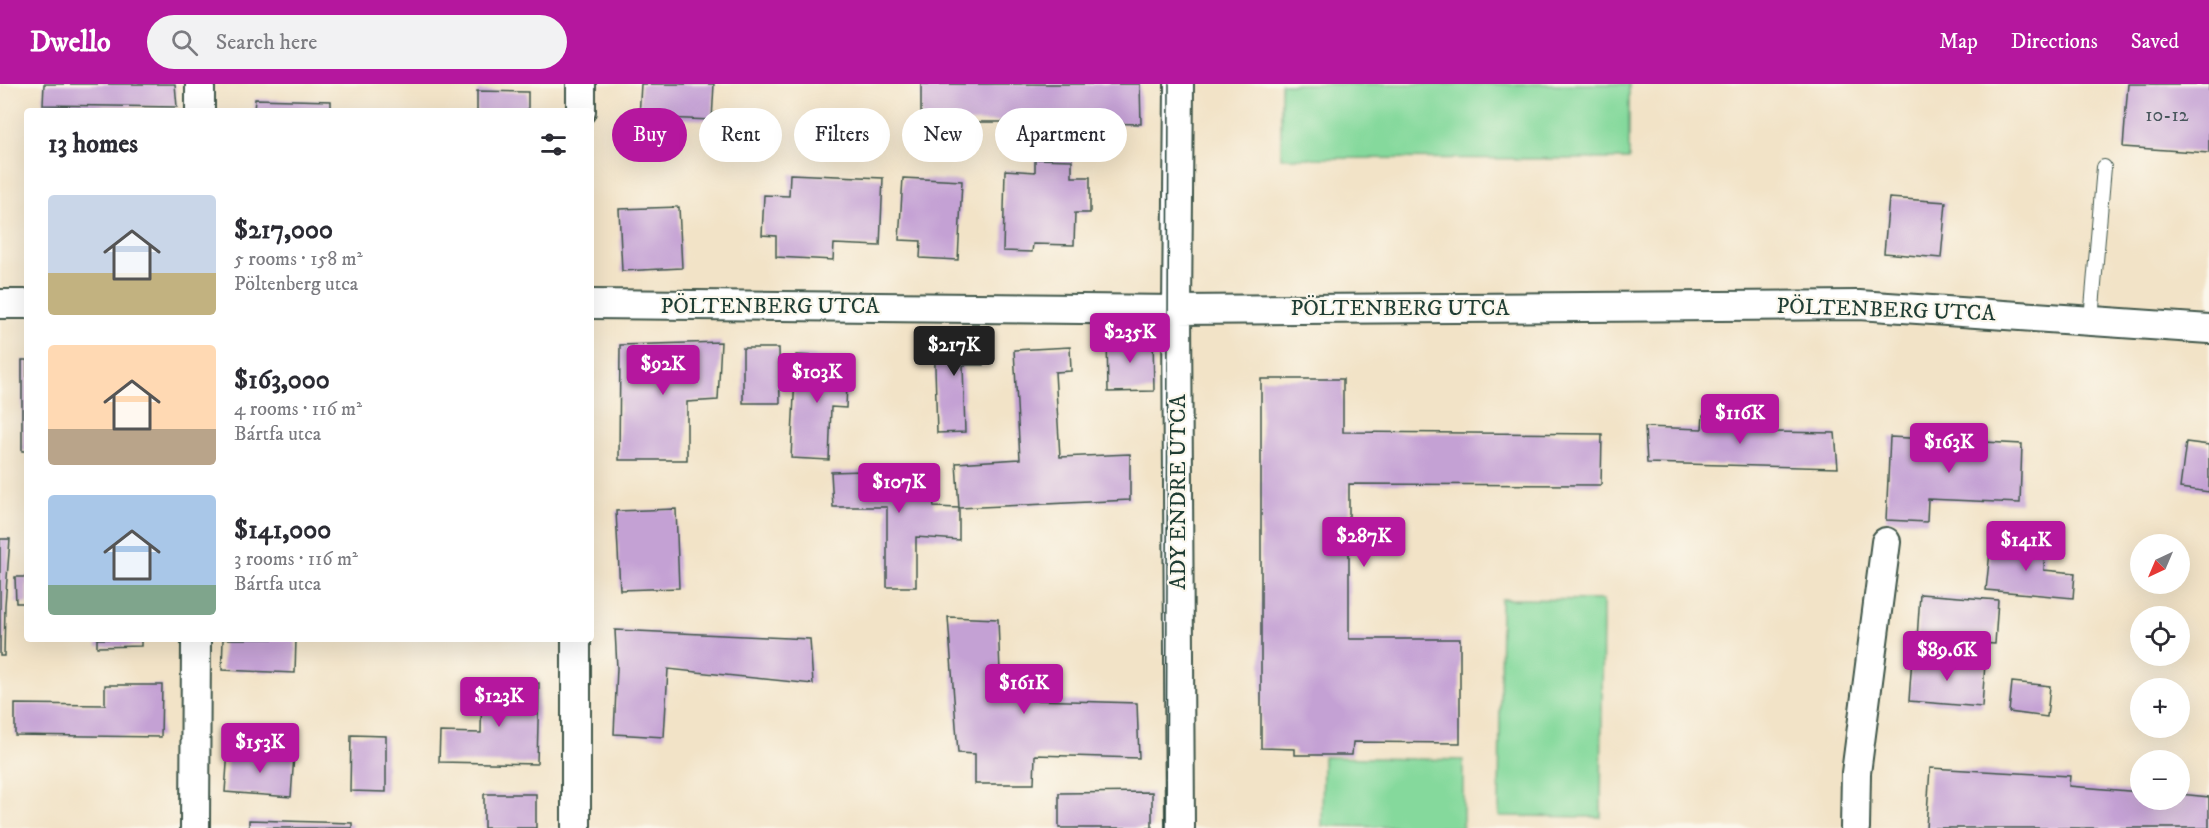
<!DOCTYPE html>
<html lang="en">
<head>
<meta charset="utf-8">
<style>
  body { margin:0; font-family:"IM FELL DW Pica",serif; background:#f2f2f3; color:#2b2b33; height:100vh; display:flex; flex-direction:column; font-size:22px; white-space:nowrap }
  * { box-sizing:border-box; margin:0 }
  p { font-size:20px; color:#7c7c81 }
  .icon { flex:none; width:33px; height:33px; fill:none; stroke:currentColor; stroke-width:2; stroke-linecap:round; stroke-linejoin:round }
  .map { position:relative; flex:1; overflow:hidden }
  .panel { position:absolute; left:24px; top:24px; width:570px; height:534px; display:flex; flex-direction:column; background:#fff; border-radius:6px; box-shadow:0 6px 24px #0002 }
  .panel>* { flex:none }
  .guide { position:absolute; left:612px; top:24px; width:570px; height:54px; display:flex; gap:12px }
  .needle { width:39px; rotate:224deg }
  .controls { position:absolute; left:2130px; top:450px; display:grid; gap:12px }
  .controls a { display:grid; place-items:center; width:60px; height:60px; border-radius:50%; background:#fff; box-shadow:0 6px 24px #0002; font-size:30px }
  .price { position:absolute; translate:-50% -51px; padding:0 14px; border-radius:6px; background:#b5179e; color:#fff; font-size:20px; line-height:39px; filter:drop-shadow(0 2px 3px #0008) }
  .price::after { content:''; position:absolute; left:50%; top:36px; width:18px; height:14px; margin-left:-9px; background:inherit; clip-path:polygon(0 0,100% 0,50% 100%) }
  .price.current { background:#222; color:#fff }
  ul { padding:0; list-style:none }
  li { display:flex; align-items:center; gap:18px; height:150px; padding:0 24px }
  li span { display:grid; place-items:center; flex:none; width:168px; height:120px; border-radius:6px; color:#555 }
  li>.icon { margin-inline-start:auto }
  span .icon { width:72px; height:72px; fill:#fffc; stroke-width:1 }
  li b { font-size:26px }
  h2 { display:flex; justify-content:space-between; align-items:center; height:72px; padding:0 24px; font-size:26px }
  .tag { padding:0 21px; border-radius:27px; background:#fff; box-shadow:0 6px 24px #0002; font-size:21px; line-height:54px }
  .tag.current { background:#b5179e; color:#fff }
  header { display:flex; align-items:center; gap:36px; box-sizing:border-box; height:84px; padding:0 30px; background:#b5179e; color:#fff }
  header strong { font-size:28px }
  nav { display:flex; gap:33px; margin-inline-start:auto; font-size:21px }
  .search { width:420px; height:54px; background:#f2f2f3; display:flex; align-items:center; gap:15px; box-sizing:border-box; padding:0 21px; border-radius:33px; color:#7c7c81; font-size:22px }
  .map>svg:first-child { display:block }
  .green { fill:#85d99c; stroke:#528b68; stroke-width:1.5 }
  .building { fill:#c4a1d4 }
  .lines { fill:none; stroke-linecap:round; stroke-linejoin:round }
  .lane-casing { stroke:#3f564a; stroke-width:16 }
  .street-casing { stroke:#3f564a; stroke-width:32 }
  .lane { stroke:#fff; stroke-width:14 }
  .street { stroke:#fff; stroke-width:28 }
  .tram { stroke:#1f3d34; stroke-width:1.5 }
  .labels { text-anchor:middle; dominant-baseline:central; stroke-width:4.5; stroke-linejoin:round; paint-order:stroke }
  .number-label { font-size:20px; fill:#48565c }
  .street-label { font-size:22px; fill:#1f3d34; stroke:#fbf7ec }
</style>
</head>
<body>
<header>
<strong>Dwello</strong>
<div class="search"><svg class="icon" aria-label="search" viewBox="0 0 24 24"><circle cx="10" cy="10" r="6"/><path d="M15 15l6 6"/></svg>Search here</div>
<nav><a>Map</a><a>Directions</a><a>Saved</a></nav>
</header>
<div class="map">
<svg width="2209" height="744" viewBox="0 0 2209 744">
  <rect width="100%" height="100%" fill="#fbf7ec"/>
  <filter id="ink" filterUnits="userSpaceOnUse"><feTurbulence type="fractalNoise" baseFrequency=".0167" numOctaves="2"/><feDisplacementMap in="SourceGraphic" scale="12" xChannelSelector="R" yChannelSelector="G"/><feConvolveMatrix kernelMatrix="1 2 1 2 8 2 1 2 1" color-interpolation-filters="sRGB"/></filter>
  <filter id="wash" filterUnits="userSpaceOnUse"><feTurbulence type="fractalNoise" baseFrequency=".008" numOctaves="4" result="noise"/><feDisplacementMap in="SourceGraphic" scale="24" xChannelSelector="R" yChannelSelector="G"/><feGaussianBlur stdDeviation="1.35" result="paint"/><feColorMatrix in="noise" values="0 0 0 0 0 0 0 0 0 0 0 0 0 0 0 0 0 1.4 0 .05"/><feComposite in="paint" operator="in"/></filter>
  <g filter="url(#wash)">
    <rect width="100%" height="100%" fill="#f2e3c7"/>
    <!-- green -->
    <path class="green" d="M1281 0H1629V75L1281 74Z
      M1501 515 1603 516 1601 733 1499 732Z
      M1323 673 1463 676V744L1322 742Z"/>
    <g id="blocks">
      <!-- building -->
      <path class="building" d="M44 0H175L177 23 43 21Z
        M641 0H714L712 36 639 33Z
        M921 0H1140L1141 40 1095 39 1094 72 1016 68 1015 38H921Z
        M2128 0H2209V69L2123 63Z
        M477 7 528 8V27H477Z
        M255 15 331 17V27H254Z
        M1035 75 1072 76V93H1090V129H1075L1074 161 1033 160 1032 168 1003 167 1005 86 1035 88Z
        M790 90 883 94 880 162 834 160 833 176 776 173V152L762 151 764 111 789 112Z
        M903 94 962 97 958 176 920 174 921 157 899 156Z
        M1889 114 1946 118 1941 174 1884 169Z
        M679 123 682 184 622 187 619 125Z
        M982 250 983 281H963L965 348 937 349 934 251Z
        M1107 252H1153L1154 307 1108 308Z
        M721 258 718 316 687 318V376H619L620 261Z
        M1070 263 1071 287 1055 288 1060 373 1130 370V416L959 424 956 379 1020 375 1014 266Z
        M743 264H779L780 319H743Z
        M796 271 848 274 846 324 831 323 829 376 791 374Z
        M22 276H27V367H22Z
        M1261 295H1343V348L1602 350 1601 401 1349 400V555H1460V659L1353 658 1352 671H1295V665L1261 664Z
        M1703 331H1767L1768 348 1835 349 1838 384 1647 379 1645 343 1702 345Z
        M1890 353 2022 360 2020 419 1928 415 1927 438 1886 436Z
        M2186 358 2209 361V408L2180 404Z
        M930 385 934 423 959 424V456L916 453V503H887V423H833L831 388Z
        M676 425 679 504 620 506 616 427Z
        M0 455H10L5 521 4 572H0Z
        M1991 458 2045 463 2044 486 2075 489 2073 514 1986 506Z
        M15 493H27V519H16Z
        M1920 510 1998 516 1995 560 1917 555Z
        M948 533 998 535 1001 615 1137 619 1139 674 1035 671 1034 700H975V670L958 669Z
        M615 546 810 555 813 600 668 585 664 653 614 650 617 584Z
        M97 555H141V562L97 563Z
        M223 555H296L295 589 222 586Z
        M1912 573 1985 579 1982 623 1909 617Z
        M482 597 539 599 537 680 439 678 440 648 481 649Z
        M2012 598 2050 602 2047 633 2009 628Z
        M105 601H162L161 653 15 651V620L105 621Z
        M351 651 386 652V708L350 707Z
        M228 666 294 671 291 713 225 708Z
        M1930 684 2070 692 2069 702 2140 708V716H2180V710L2209 713V744H1926Z
        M1152 708V744H1059V709Z
        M484 710H536V744H484Z
        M249 736 352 739V744H249Z"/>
    </g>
  </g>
  <g filter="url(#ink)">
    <use href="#blocks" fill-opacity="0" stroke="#3f564a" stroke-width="1.5"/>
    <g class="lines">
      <!-- lane casing -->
      <g class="lane-casing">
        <path id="lane" d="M2091 236 2104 83"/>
      </g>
      <!-- street casing -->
      <g class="street-casing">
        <path id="street" d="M1179 0 1177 226 1180 744
          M200 27V0
          M581 27V0
          M0 220H27
          M591 220 1177 226 1859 221 2209 245
          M195 744 196 555
          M576 744V555
          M1855 744 1856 689 1886 458"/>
      </g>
      <!-- lane -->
      <use href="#lane" class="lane"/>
      <!-- street -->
      <use href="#street" class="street"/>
      <!-- tram -->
      <path class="tram" d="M1166 744 1169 0"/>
    </g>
  </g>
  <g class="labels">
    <!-- number labels -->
    <g class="number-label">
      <text x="2167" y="31">10-12</text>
    </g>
    <!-- street labels -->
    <g class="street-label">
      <text x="770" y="222">PÖLTENBERG UTCA</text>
      <text x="1400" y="224">PÖLTENBERG UTCA</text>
      <text transform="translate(1886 226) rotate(2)">PÖLTENBERG UTCA</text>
      <text transform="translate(1178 408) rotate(-90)">ADY ENDRE UTCA</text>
    </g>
  </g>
</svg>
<div class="controls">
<a><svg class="needle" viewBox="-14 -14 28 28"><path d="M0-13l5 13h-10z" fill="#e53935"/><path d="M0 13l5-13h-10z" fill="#7c7c81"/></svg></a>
<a><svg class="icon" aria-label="locate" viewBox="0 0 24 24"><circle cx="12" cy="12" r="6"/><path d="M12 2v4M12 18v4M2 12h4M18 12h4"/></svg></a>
<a>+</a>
<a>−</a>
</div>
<b class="price" style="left:1130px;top:280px">$235K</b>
<b class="price current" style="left:954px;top:293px">$217K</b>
<b class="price" style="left:663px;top:312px">$92K</b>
<b class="price" style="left:817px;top:320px">$103K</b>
<b class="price" style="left:1740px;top:361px">$116K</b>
<b class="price" style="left:1949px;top:390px">$163K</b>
<b class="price" style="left:899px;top:430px">$107K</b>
<b class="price" style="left:1364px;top:484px">$287K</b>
<b class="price" style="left:2026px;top:488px">$141K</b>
<b class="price" style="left:1947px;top:598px">$89.6K</b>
<b class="price" style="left:1024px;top:631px">$161K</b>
<b class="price" style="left:499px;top:644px">$123K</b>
<b class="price" style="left:260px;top:690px">$153K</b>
<div class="guide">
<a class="tag current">Buy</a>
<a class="tag">Rent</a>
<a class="tag">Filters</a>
<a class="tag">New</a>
<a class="tag">Apartment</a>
</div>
<section class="panel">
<h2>13 homes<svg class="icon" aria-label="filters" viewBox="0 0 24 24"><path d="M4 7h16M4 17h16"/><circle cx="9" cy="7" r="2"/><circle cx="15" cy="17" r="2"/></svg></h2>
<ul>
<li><span style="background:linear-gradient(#c9d6e8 65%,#c2b280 0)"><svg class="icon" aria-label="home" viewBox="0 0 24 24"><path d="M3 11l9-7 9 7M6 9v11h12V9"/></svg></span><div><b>$217,000</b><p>5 rooms · 158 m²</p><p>Pöltenberg utca</p></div></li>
<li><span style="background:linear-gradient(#ffd9b3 70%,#b9a48a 0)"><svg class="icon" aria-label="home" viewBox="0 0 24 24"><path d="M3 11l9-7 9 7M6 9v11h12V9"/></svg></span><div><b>$163,000</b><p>4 rooms · 116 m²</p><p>Bártfa utca</p></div></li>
<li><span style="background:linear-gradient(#a9c7e8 75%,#7fa58c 0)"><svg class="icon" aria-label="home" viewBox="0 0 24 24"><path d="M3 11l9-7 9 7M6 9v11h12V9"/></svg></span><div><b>$141,000</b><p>3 rooms · 116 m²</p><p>Bártfa utca</p></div></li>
</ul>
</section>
</div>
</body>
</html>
